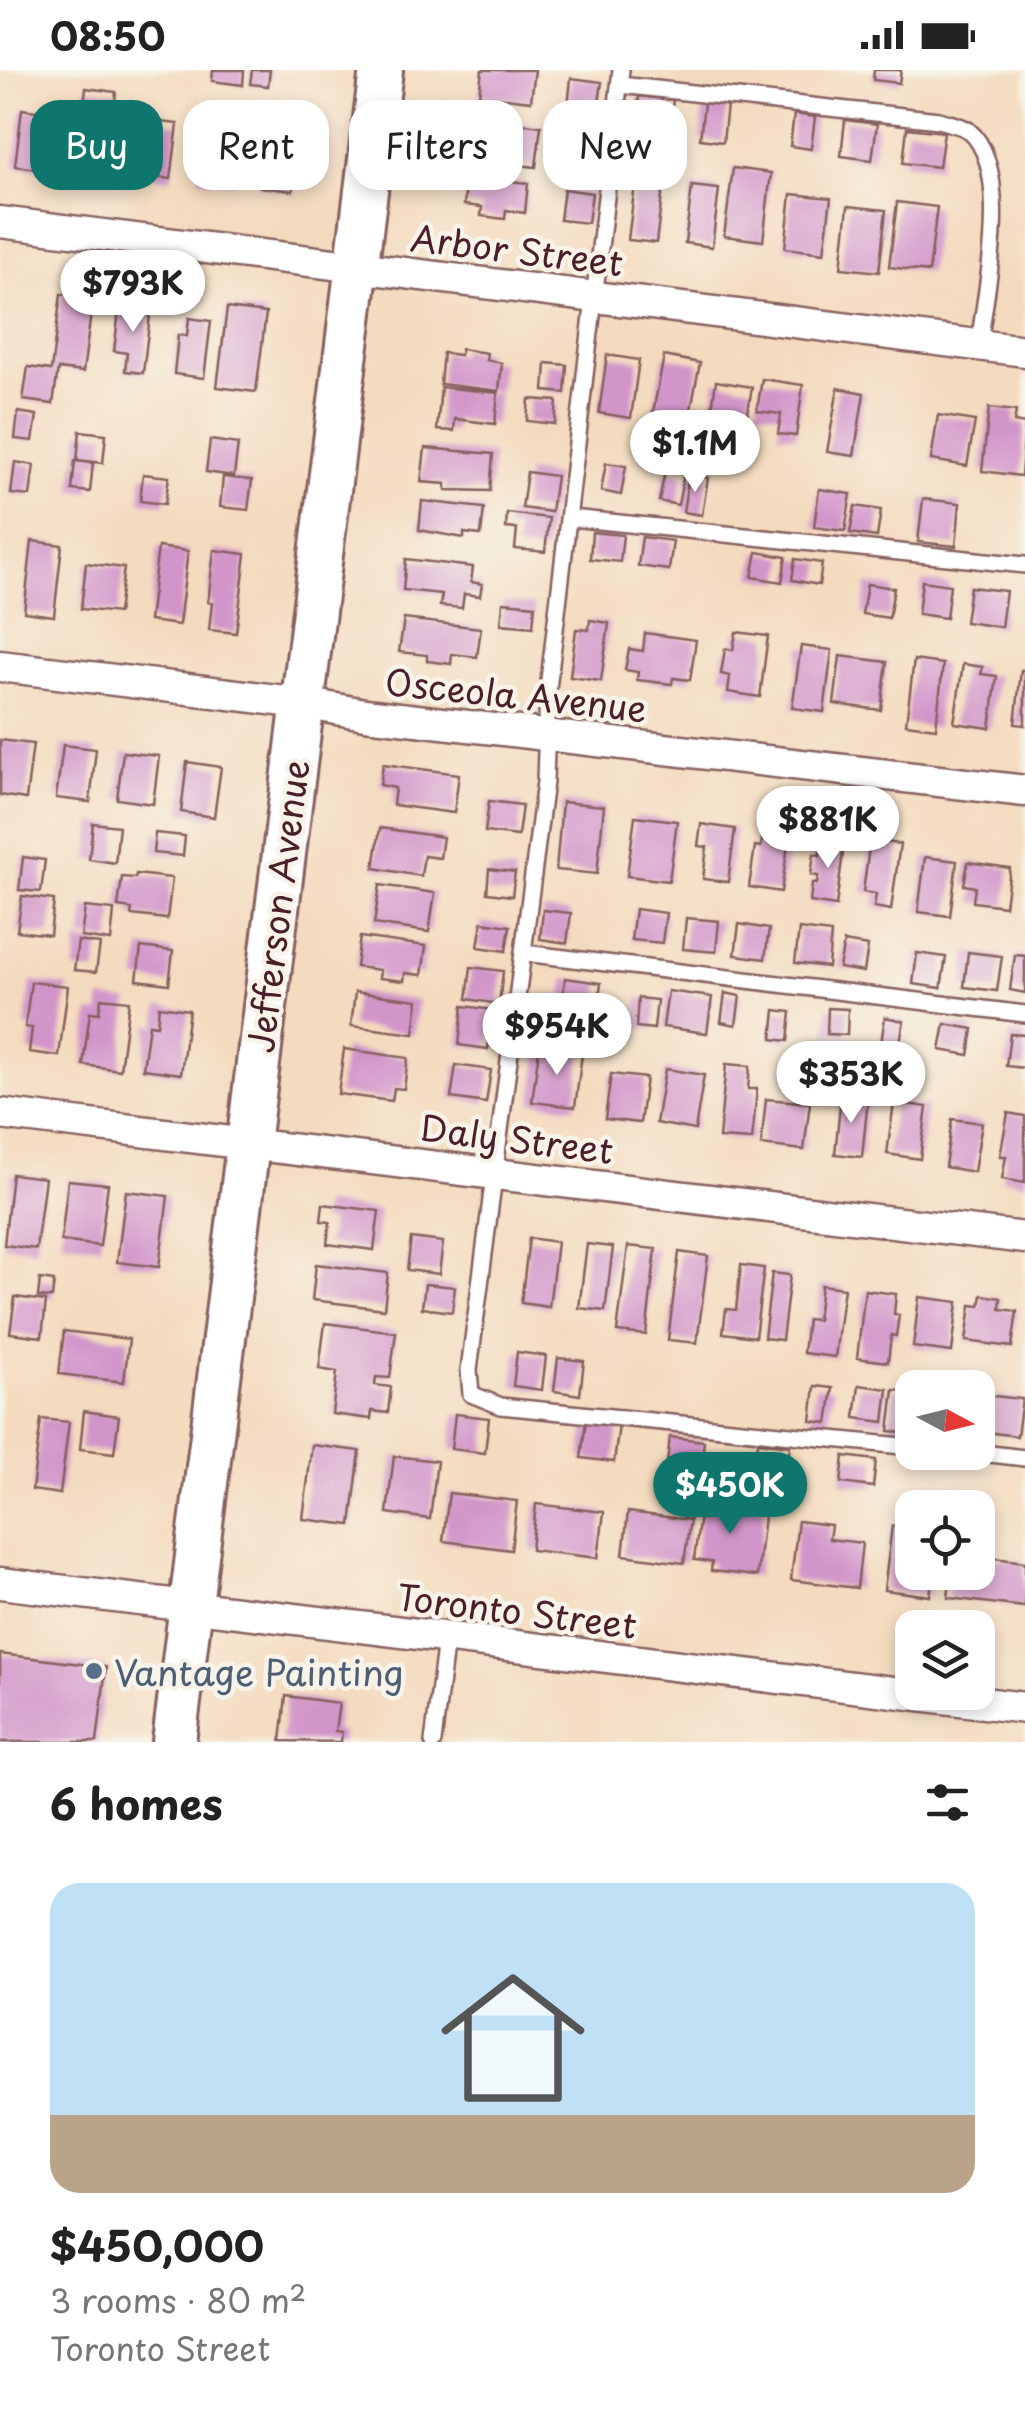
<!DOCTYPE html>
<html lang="en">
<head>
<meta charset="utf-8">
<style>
  body { margin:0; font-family:"Playpen Sans",sans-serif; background:#f6f6f6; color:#222; height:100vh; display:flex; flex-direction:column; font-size:38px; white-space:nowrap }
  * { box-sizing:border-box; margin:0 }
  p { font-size:32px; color:#767676 }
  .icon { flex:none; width:55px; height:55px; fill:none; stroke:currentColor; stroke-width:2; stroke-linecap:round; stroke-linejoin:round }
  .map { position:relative; height:1672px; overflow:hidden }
  .sheet { display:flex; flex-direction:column; background:#fff; flex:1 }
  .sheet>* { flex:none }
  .guide { position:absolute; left:30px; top:30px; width:965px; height:90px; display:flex; gap:20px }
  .needle { width:65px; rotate:97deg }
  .buttons { position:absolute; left:895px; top:1300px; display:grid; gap:20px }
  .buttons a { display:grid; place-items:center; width:100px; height:100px; border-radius:20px; background:#fff; box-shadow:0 5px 15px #0003; font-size:50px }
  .price { position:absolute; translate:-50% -85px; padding:0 22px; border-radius:35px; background:#fff; color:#222; font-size:32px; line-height:65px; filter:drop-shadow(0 2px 5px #0008) }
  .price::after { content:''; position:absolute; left:50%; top:60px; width:30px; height:22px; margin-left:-15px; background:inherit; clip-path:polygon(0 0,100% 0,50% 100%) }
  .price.active { background:#0f766e; color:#fff }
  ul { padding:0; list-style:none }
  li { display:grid; align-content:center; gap:20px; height:530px; padding:0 50px }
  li+li { border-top:2px solid #e0e0e0 }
  li span { display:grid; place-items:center; height:310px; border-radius:30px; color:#555 }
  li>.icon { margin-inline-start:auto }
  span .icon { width:180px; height:180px; fill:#fffc; stroke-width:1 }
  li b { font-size:42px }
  h2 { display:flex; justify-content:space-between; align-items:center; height:120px; padding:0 50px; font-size:42px }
  .chip { padding:0 35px; border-radius:30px; background:#fff; box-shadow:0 5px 15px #0003; font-size:35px; line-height:90px }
  .chip.active { background:#0f766e; color:#fff }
  .status { display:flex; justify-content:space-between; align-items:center; height:70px; padding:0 50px; background:#fff; direction:ltr }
  .status svg { height:28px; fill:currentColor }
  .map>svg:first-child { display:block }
  .building { fill:#d295ca }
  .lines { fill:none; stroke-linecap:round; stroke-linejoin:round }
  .lane-casing { stroke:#86605e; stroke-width:20 }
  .street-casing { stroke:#86605e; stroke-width:35 }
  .secondary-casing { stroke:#86605e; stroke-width:48 }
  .lane { stroke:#fff; stroke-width:15 }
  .street { stroke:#fff; stroke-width:30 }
  .secondary { stroke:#fff; stroke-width:42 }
  .service-dot { fill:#5c6f8a; stroke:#f7f3e8; stroke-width:4 }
  .labels { text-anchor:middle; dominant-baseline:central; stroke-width:9; stroke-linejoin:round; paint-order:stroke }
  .street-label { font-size:35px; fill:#4a1f2b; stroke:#f7f3e8 }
  .service-label { font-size:35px; fill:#4e5e75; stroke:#f7f3e8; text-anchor:start }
</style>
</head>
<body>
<div class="status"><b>08:50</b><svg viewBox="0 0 49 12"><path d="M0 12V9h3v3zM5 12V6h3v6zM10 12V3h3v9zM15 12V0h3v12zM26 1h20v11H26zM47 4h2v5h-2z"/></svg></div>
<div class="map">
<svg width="1025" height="1672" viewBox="0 0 1025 1672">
  <rect width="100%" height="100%" fill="#f7f3e8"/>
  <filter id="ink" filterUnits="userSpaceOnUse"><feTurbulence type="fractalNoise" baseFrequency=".01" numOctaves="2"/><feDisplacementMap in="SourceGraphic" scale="20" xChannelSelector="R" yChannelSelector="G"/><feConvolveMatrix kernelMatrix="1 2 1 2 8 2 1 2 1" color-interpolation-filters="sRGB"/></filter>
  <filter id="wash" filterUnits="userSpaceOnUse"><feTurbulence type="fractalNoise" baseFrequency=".0048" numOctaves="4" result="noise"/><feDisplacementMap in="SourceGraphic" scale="40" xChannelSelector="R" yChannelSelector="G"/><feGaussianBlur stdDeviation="2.25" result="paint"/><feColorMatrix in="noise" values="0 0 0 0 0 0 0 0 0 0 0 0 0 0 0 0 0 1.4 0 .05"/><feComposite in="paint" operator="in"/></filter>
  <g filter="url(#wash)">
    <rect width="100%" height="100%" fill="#f4dabe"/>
    <g id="blocks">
      <!-- building -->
      <path class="building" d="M213 0H244L243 15 212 11Z
        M252 0H270L268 16 250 14Z
        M482 0H535L531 31 479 25Z
        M874 0H901L899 13 873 10Z
        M571 8 602 12 598 40 568 37Z
        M86 18 116 22 106 103 76 100Z
        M639 26 673 30 670 55 636 51Z
        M704 33 727 35 723 72 700 69Z
        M22 39 51 43 44 100 15 96Z
        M794 44 815 47 811 79 790 76Z
        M468 47 541 56 536 97 463 88Z
        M144 50 178 54 171 109 137 105Z
        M845 50 877 54 872 90 841 86Z
        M907 58 944 62 939 97 903 93Z
        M559 59 596 63 592 98 555 93Z
        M205 60 239 64 233 113 199 109Z
        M266 70 299 74 293 121 260 117Z
        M638 91 666 94 656 173 628 170Z
        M733 98 771 103 763 171 724 166Z
        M467 106 528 113 525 143 506 140 505 149 481 146 482 137 464 135Z
        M692 116 719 119 712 177 685 173Z
        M564 119 592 123 588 153 560 150Z
        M791 124 831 128 824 183 785 178Z
        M897 132 937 137 929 202 889 197Z
        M848 136 886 140 879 202 841 198Z
        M61 224 93 228 83 302 58 299 53 334 23 330 28 297 51 300Z
        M120 233 151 237 143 303 125 301 127 283 114 281Z
        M227 238 266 243 256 322 217 317Z
        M189 248 211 251 204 308 174 304 178 265 187 266Z
        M461 279 487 283 486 290 502 293 499 321 440 314 443 283 460 285Z
        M607 285 639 290 631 348 599 343Z
        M664 286 700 293 689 349 653 342Z
        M546 293 567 295 565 323 544 321Z
        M762 309 803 315 796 366 778 364 781 344 757 341Z
        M716 311 752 317 744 364 709 359Z
        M441 317 498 323 495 354 455 349 454 361 437 360Z
        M838 318 864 323 854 386 827 382Z
        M529 329 557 331 555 354 527 351Z
        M989 338 1016 341 1014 352 1025 354 1021 406 982 401Z
        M18 342 37 345 33 371 15 369Z
        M938 345 975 351 967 396 931 390Z
        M80 361 106 364 103 393 77 390Z
        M210 370 238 374 234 406 206 402Z
        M425 378 493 384 490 421 446 420V414L421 412Z
        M75 391 93 393 90 422 72 420Z
        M15 392 34 395 30 426 11 424Z
        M606 393 626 396 621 425 601 421Z
        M665 401 684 404 678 435 659 431Z
        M527 402 556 406 551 442 522 438Z
        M143 404 169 407 165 434 140 431Z
        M689 404 708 408 702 445 683 442Z
        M223 407 252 410 248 440 220 437Z
        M819 419 851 424 845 461 814 457Z
        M923 429 960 433 956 476 918 472Z
        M422 431 484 438 481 465 464 463V468L419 460Z
        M855 436 881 440 877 467 850 463Z
        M507 443 549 448 545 482 515 479 517 459 506 458Z
        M592 462 623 465 620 492 590 489Z
        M642 467 673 471 669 500 638 496Z
        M32 471 62 475 54 546 24 542Z
        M158 477 188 481 179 555 149 551Z
        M214 480 246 484 236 563 209 560 212 533 208 532Z
        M757 482 786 487 782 512 752 507Z
        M406 489 473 497 471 512 482 514 480 526 464 524 462 538 440 536 442 524 403 520Z
        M795 489 822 493 819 515 792 510Z
        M86 493 124 498 118 543 81 539Z
        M922 511 950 515 946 548 918 544Z
        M867 514 894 518 889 548 862 544Z
        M970 517 1006 521 1001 557 965 552Z
        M503 532 535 535 533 557 501 554Z
        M404 549 481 558 477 587 452 584 451 594 427 591V585L399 582Z
        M590 550 609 553 601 611 570 607 576 559 589 560Z
        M736 562 768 566 760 627 728 622 730 606 721 604 725 579 733 580Z
        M645 563 696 570 690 610 673 608 672 614 637 610 638 602 625 600 629 579 643 581Z
        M801 576 832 580 824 642 792 638Z
        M840 586 887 592 881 640 834 634Z
        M914 590 943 594 936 658 906 654Z
        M963 594 983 597 981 604 997 606 990 658 954 653Z
        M1021 600H1025V655L1015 654Z
        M0 670 33 674 26 729 0 725Z
        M63 675 96 679 90 732 56 728Z
        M123 682 159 686 153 734 117 729Z
        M187 692 221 697 214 747 181 742Z
        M383 694 459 704 454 743 393 735 395 718 380 715Z
        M489 731 522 735 518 766 485 762Z
        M562 732 604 736 597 804 556 800Z
        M635 746 677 751 669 811 627 806Z
        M93 753 119 756 115 793 89 789Z
        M701 754 735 759 728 812 703 809 707 777 698 776Z
        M764 757 790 761 781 822 749 817 755 776 761 777Z
        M380 758 443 767 440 788 424 786 421 806 374 798Z
        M155 763 185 766 183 786 153 783Z
        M823 764 845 767 836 836 810 832 812 813 817 814 818 806 811 805 814 784 820 785Z
        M870 770 900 774 891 840 874 837 876 824 863 822Z
        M23 787 45 790 41 822 19 820Z
        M925 787 957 791 950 846 918 842Z
        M968 792 1010 798 1005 836 973 832 975 817 964 815Z
        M489 799 515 802 512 826 487 823Z
        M136 804 172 808 167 849 131 845 132 839 118 837 122 807 135 808Z
        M380 815 435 823 429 862 374 854Z
        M22 826 54 830 50 865 17 861Z
        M85 837 114 840 111 871 81 867Z
        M635 839 666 843 662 873 631 870Z
        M543 840 571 843 567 873 540 869Z
        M686 848 719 851 716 882 683 879Z
        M482 852 510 856 506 881 478 877Z
        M739 854 769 859 765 889 735 885Z
        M799 859 831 863 828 897 795 893Z
        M360 867 426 876 422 905 405 903 404 911 379 908 380 900 356 897Z
        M78 871 100 874 96 902 74 900Z
        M844 872 868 876 864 902 839 898Z
        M141 877 173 881 169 914 137 910Z
        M968 882 1002 886 997 921 964 917Z
        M917 883 946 887 941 918 913 914Z
        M1015 885 1025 886V923L1010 920Z
        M471 897 503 901 499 934 467 929Z
        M565 908 601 913 596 950 561 945Z
        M31 912 68 916 59 986 29 982 32 958 25 957Z
        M668 921 712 927 707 963 663 957Z
        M355 922 418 930 414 964 351 956Z
        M725 923 740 926 736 955 721 952Z
        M101 928 129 931 120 1000 83 995 90 942 99 943Z
        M638 928 657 930 654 959 636 957Z
        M159 936 189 940 181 1004 143 999 149 954 157 955Z
        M463 936 494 940 488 979 459 975Z
        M828 938 848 939 847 965 827 964Z
        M775 940 791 942 788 971 772 969Z
        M885 947 904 951 899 977 881 973Z
        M945 954 973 959 969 985 940 980Z
        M1010 964 1025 965V998L1006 996Z
        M344 979 408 988 404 1019 394 1018 392 1031 338 1024Z
        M539 979 582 984 575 1037 532 1032Z
        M726 994 750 996 748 1019H757L752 1070 719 1068Z
        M456 995 491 1000 486 1033 451 1028Z
        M665 999 704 1005 695 1060 656 1053Z
        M611 1004 646 1008 640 1053 605 1049Z
        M841 1026 868 1029 862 1087 835 1084Z
        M766 1029 810 1033 804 1080 761 1075Z
        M894 1032 927 1037 920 1089 887 1084Z
        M1008 1043 1025 1046V1113L1002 1109 1006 1086H1000Z
        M952 1049 982 1053 974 1102 945 1097Z
        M12 1104 45 1108 36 1179 4 1175Z
        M68 1110 108 1114 100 1176 61 1171Z
        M126 1121 168 1126 159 1197 117 1192Z
        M323 1134 379 1141 374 1180 327 1174 330 1152 321 1151Z
        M411 1168 443 1172 439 1204 407 1200Z
        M529 1168 557 1172 549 1237 521 1233Z
        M587 1174 613 1177 605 1241 579 1238Z
        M628 1176 656 1179 646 1265 617 1262Z
        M679 1182 708 1186 697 1273 668 1270Z
        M316 1194 388 1203 384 1239 312 1230Z
        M741 1195 764 1198 755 1267 723 1263 726 1239 736 1240Z
        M772 1203 790 1205 782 1270 764 1268Z
        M40 1209 54 1211 52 1228 38 1227Z
        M425 1214 455 1217 452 1242 422 1238Z
        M821 1215 844 1218 835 1287 803 1283 807 1249 817 1250Z
        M865 1220 896 1224 894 1244 899 1245 896 1266 891 1265 888 1292 857 1288Z
        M982 1225 1001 1228 1000 1239 1017 1241 1012 1277 966 1271 971 1235 980 1236Z
        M15 1227 46 1231 42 1267 10 1263Z
        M919 1227 958 1232 952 1282 913 1277Z
        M325 1253 396 1262 390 1308 376 1307 375 1315 391 1317 388 1343 372 1341 371 1349 332 1344 337 1302 319 1299Z
        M64 1261 129 1269 124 1312 59 1304Z
        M517 1282 546 1286 542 1320 513 1316Z
        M558 1288 584 1291 580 1325 554 1321Z
        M859 1315 888 1319 884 1352 855 1348Z
        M815 1316 833 1318 828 1353 811 1351Z
        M894 1320 912 1322V1364L889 1361Z
        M984 1325 1022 1329 1017 1366 979 1361Z
        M84 1341 119 1346 114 1383 80 1379Z
        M455 1344 489 1348 485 1383 451 1379Z
        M41 1349 69 1352 60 1424 32 1420Z
        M586 1351 619 1355 614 1392 581 1388Z
        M670 1367 704 1371 700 1406 666 1402Z
        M758 1372 790 1376 785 1411 754 1408Z
        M312 1375 360 1381 351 1455 303 1449Z
        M394 1386 437 1391 430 1449 387 1443Z
        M844 1386 876 1390 873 1417 841 1413Z
        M449 1423 517 1431 511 1480 443 1471Z
        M702 1430 765 1438 757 1506 711 1501 712 1492 694 1490Z
        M536 1434 604 1442 598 1488 531 1480Z
        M628 1442 690 1450 684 1493 623 1485Z
        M798 1451 831 1455 829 1469 862 1473 857 1518 791 1510Z
        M892 1456 912 1458V1502H933L930 1526 884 1520Z
        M978 1486 1025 1492V1537L948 1528 951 1502H978Z
        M0 1584 106 1597 97 1672H0Z
        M286 1626 339 1633 335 1661 342 1662 341 1672 281 1671Z"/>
    </g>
  </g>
  <g filter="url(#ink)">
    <use href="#blocks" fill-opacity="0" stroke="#86605e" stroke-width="2.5"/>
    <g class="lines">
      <!-- lane casing -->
      <g class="lane-casing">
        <path id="lane" d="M621 0 548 619 545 712 469 1300 471 1324 501 1336 912 1377
          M620 15 939 50C947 53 961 55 968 60 1014 97 985 223 979 275
          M571 448 1025 495
          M524 883 1025 944
          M973 1382 1025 1388
          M433 1672 446 1569"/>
      </g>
      <!-- street casing -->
      <g class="street-casing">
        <path id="street" d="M0 152 1025 281
          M0 596 302 633 365 644 1025 721
          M0 1044 1025 1168
          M0 1513 1025 1638"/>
      </g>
      <!-- secondary casing -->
      <g class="secondary-casing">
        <path id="secondary" d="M174 1672 381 0"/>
      </g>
      <!-- lane -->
      <use href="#lane" class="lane"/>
      <!-- street -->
      <use href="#street" class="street"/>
      <!-- secondary -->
      <use href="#secondary" class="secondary"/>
    </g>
  </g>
  <!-- markers -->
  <circle class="service-dot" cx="94" cy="1601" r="10"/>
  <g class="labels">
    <!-- street labels -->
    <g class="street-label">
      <text transform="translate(517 179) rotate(7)">Arbor Street</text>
      <text transform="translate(516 624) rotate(6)">Osceola Avenue</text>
      <text transform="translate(277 836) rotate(-83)">Jefferson Avenue</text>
      <text transform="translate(517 1068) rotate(7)">Daly Street</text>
      <text transform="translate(517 1540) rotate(7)">Toronto Street</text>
    </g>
    <!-- service labels -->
    <g class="service-label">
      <text x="114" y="1601">Vantage Painting</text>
    </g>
  </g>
</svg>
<div class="buttons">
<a><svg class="needle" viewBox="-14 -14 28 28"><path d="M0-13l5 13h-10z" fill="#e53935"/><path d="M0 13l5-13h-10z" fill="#767676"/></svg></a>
<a><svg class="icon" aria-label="locate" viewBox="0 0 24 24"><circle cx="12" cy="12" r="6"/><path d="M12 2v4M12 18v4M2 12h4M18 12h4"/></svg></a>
<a><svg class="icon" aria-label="layers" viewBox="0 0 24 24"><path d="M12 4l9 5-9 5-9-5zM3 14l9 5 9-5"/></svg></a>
</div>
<b class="price" style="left:133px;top:265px">$793K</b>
<b class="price" style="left:695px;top:425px">$1.1M</b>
<b class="price" style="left:828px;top:801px">$881K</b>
<b class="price" style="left:557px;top:1008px">$954K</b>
<b class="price" style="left:851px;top:1056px">$353K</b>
<b class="price active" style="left:730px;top:1467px">$450K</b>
<div class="guide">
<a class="chip active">Buy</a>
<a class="chip">Rent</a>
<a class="chip">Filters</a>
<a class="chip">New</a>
</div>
</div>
<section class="sheet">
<h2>6 homes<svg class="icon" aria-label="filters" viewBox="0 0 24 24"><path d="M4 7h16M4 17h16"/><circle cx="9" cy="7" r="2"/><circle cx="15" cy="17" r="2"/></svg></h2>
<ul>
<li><span style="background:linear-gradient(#bfe0f5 75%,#b9a48a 0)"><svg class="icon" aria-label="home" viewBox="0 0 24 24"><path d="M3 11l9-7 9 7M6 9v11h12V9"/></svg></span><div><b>$450,000</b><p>3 rooms · 80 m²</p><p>Toronto Street</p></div></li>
</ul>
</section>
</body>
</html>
